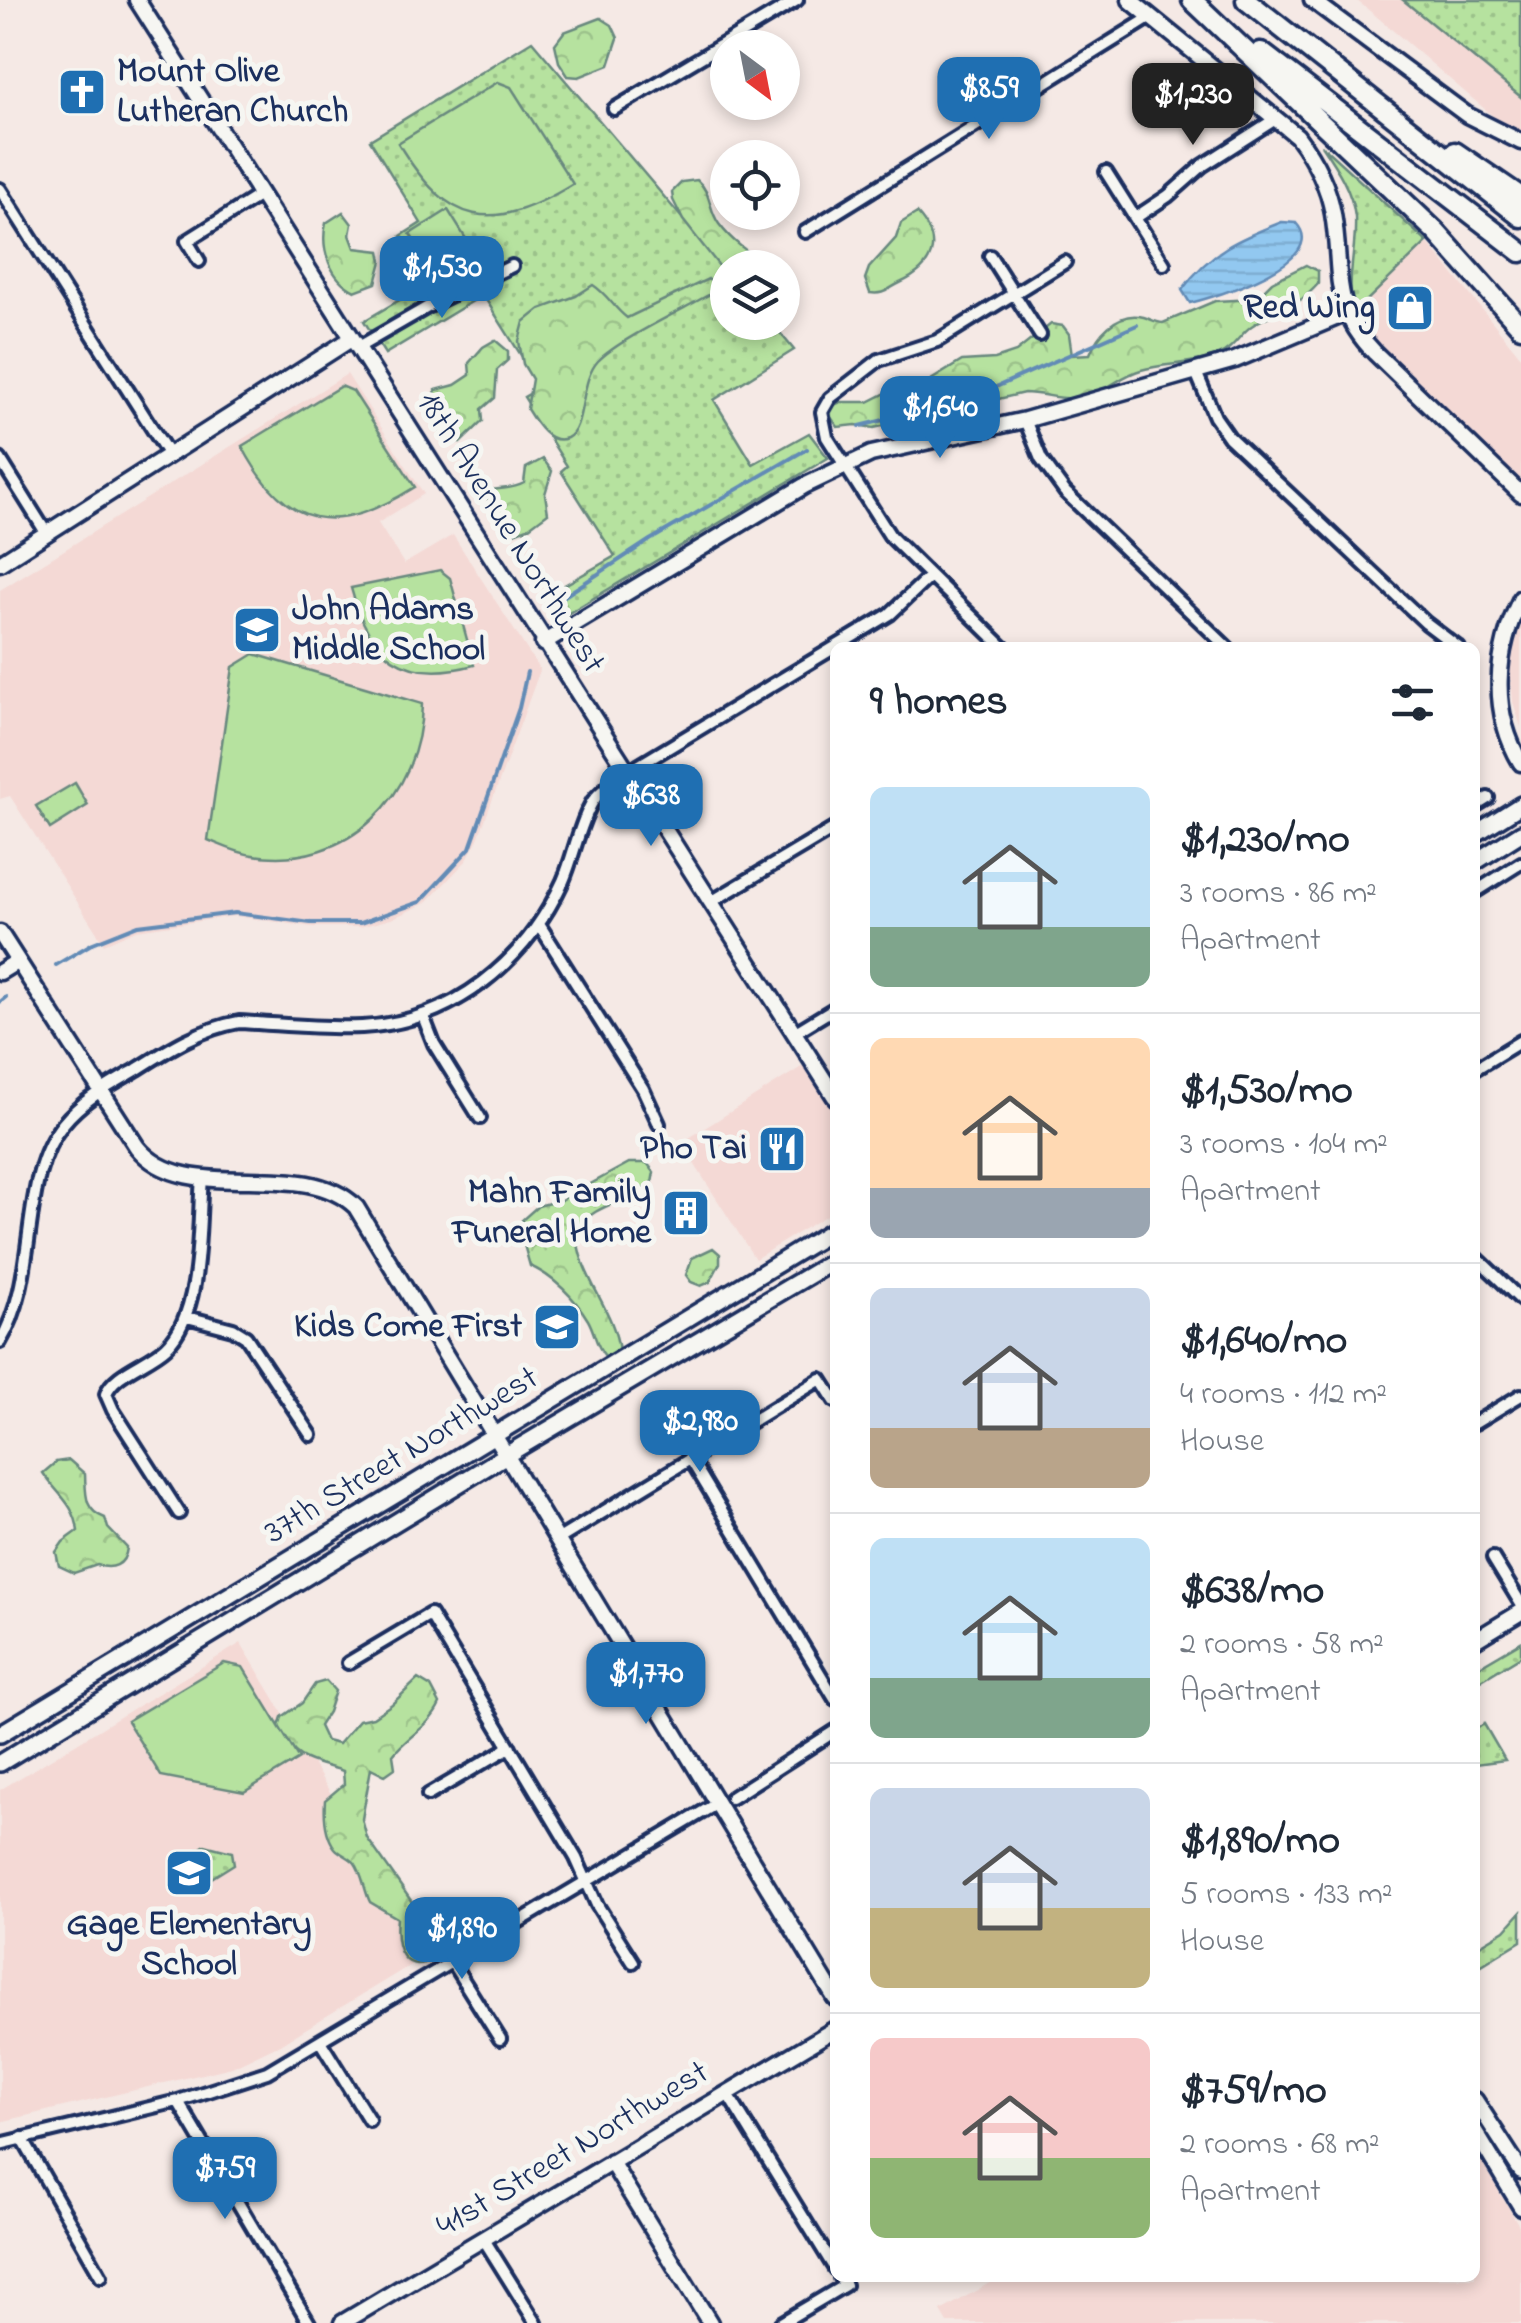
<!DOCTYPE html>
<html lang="en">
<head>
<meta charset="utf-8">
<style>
  body { margin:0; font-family:"Indie Flower",sans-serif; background:#f6f6f7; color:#1f2937; height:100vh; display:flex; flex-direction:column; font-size:38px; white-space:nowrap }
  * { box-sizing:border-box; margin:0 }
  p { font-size:32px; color:#747a83 }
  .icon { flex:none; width:55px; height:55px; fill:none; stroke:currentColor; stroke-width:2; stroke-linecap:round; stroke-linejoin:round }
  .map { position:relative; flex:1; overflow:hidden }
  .sheet { position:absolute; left:830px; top:642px; width:650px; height:1640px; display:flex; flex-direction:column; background:#fff; border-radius:15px; box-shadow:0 5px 15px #0003 }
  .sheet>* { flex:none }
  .needle { width:65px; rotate:148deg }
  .controls { position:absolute; left:710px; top:30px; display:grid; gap:20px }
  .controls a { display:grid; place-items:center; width:90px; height:90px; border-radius:50%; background:#fff; box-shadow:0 5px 15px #0003; font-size:50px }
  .price { position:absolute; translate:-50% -85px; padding:0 22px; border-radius:20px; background:#1f6fb2; color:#fff; font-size:32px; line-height:65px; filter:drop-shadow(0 2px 5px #0008) }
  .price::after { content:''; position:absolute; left:50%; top:60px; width:30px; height:22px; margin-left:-15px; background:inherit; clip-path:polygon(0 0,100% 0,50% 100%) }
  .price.active { background:#222; color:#fff }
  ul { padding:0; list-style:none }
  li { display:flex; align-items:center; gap:30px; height:250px; padding:0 40px }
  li+li { border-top:2px solid #e0e1e3 }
  li span { display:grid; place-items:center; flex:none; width:280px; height:200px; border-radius:15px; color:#555 }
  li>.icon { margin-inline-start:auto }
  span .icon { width:120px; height:120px; fill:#fffc; stroke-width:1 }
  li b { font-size:42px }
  h2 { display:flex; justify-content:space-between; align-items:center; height:120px; padding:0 40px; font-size:42px }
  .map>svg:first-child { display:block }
  .built { fill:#f4d9d5 }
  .grass { fill:url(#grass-dots); stroke:#68887e; stroke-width:2.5 }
  .forest { fill:url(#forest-crowns); stroke:#68887e; stroke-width:2.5 }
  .garden { fill:#b6e29f; stroke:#68887e; stroke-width:2.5 }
  .water { fill:url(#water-rules); stroke:#628bb6; stroke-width:2.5 }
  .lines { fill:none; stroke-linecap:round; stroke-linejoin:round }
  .stream { stroke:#628bb6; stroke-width:4 }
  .street-casing { stroke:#1b2f5e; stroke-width:18 }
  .secondary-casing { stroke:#1b2f5e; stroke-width:21 }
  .primary-casing { stroke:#1b2f5e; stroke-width:22 }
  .highway-casing { stroke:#1b2f5e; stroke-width:25 }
  .street { stroke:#f6f6f2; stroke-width:10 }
  .secondary { stroke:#f6f6f2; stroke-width:14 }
  .primary { stroke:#f6f6f2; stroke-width:15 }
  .highway { stroke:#f6f6f2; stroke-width:18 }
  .labels { text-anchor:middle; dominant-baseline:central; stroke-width:10; stroke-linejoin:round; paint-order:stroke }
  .poi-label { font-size:35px; font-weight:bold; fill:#1b2f5e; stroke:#f6f6f2; text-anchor:end }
  .street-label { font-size:35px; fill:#1b2f5e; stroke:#f6f6f2 }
</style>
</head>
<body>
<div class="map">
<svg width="1521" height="2323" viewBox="0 0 1521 2323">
  <defs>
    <pattern id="grass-dots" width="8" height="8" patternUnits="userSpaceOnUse" patternTransform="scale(2.5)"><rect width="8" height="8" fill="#b6e29f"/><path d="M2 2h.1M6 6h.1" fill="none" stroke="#9cc28b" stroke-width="1.8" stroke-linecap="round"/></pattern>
    <pattern id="forest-crowns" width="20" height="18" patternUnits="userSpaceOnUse" patternTransform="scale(2.5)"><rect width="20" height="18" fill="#b6e29f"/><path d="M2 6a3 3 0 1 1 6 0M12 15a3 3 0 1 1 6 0" fill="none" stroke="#9cc28b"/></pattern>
    <pattern id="water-rules" width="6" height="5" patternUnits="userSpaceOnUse" patternTransform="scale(2.5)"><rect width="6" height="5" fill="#92c8f0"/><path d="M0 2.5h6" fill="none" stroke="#7dacd0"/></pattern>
  </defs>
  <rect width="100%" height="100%" fill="#f5e9e5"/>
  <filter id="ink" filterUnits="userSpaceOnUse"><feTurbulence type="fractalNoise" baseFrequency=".01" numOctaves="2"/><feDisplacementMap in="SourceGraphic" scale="20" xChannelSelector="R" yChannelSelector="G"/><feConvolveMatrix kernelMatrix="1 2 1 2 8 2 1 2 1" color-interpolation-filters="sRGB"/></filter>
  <g filter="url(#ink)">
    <!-- built -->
    <path class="built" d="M1356 0H1521V140L1376 16Z
      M1427 242 1521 357V486L1373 340 1354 313Z
      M347 374 424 494 378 523 404 564 453 535 540 670 478 839 466 861 426 903 391 919 360 927H312L235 916 136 930 104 944 10 796 0 799V590Z
      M1521 618V727L1513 702 1509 664 1513 636Z
      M811 1061 835 1097V1210L755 1259 681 1143Z
      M241 1643 427 1955 284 2042 232 2067 0 2122V1790Z
      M1475 2151 1521 2229V2323H948L941 2311 998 2278H1475Z"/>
    <!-- grass -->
    <path class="grass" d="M1403 0H1521V97Z
      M532 41 727 271 728 322 772 323 794 350 714 400 753 464 809 433 828 458 557 620 542 598 615 556 561 471 567 466 524 397 541 387 483 295 385 354 364 321 430 282 401 236 421 223 370 140Z
      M1321 145 1427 242 1354 313C1345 280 1357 250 1355 217 1352 190 1336 167 1321 145Z
      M1521 1642V1656L1475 1684V1669Z
      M1484 1724 1505 1760 1475 1764V1730Z
      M205 1845 232 1852 234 1864 197 1887 179 1863Z
      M1521 1912V1941L1475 1969V1948L1505 1930Z"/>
    <!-- forest -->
    <path class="forest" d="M601 18 612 25 618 38 609 65 579 77 568 76 559 62 555 44 564 32Z
      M697 180C712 193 708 209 719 224 734 244 751 254 771 267L728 268 727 276 683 220 673 200 672 192 682 182Z
      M343 212 352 224 350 235 355 248 380 251 382 261 376 283 355 291C330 279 320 249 326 223Z
      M917 213C944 243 933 268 900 283 887 289 885 295 870 293L865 279 869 268 896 238 901 223Z
      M1306 265 1318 271V284C1295 310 1279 308 1253 325 1240 333 1234 349 1218 355 1194 365 1166 363 1141 370 1119 376 1105 394 1078 398 1060 400 1042 393 1024 393L874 428 856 425 838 427 830 416 831 406 841 402H868L890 391 921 386 962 361 995 359 1016 352 1051 324 1063 326 1069 334 1072 355 1090 354C1097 335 1116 313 1139 316 1147 317 1154 322 1163 323L1215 301 1255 299 1272 282Z
      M708 279 715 285 712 293C684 309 618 340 598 361 579 381 586 429 567 438 549 446 535 422 527 409L532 379 523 364 519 341 524 322 540 309 576 296 593 285C607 294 614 308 627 318Z
      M495 340 508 351V360L497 370 495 398 482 409 483 421 460 443 445 439C432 422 429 411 436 390L455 385 470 375 469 363 483 347Z
      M543 459 552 471 545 494 548 513 528 528 514 533 503 527 499 514 488 500 489 491C502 487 512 490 524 483L526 468Z
      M629 1163H647L654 1172 652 1183C627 1203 595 1203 577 1229 576 1274 614 1307 619 1351L605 1356C595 1345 595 1332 588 1320 575 1298 553 1276 530 1266L521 1234 522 1220 538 1206 561 1200Z
      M713 1248 720 1254V1263L710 1282 701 1286 691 1282 686 1275 692 1258Z
      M69 1460 85 1474C86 1495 84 1510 105 1518L108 1528 127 1548C125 1566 112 1570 97 1565L74 1573 59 1566 56 1552 63 1542 78 1531C75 1504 57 1494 43 1473L56 1462Z
      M418 1679 431 1687 440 1704C430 1727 408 1735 393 1755L395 1768 385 1775 371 1768 362 1819 367 1838 412 1902 439 1922 445 1932 438 1957C403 1978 394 1947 397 1918L370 1902C364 1890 363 1874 355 1863 350 1857 340 1854 335 1848 325 1835 324 1814 325 1800L344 1784 343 1771C311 1761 295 1762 278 1729L282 1717 302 1703 315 1684 326 1681 335 1691 328 1712 319 1726 326 1741 338 1744 359 1720 373 1717 392 1704Z"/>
    <!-- garden -->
    <path class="garden" d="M498 82 511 87 573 184C491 234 449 227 398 143Z
      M448 210 478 258 440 282 410 234Z
      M341 386 353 391 415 487C337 536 287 532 242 446Z
      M440 570 450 578 474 665C403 684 369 656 351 588Z
      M254 654 422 704C421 795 348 870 253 855 237 853 223 846 208 840L233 667Z
      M75 783 88 805 50 829 36 806Z
      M224 1663 243 1667 299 1759 244 1792 161 1776 127 1721Z"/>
    <!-- water -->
    <path class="water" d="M1282 222 1296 223C1332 262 1214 297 1190 303L1182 290C1210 251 1238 239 1282 222Z"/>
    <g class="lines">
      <!-- stream -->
      <path class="stream" d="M860 426 971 398 1137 325
        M563 597 650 540 807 449
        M56 965 93 943 138 925 235 913 311 923H360L420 902 470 848 519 708 527 672
        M0 1002 6 997"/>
      <!-- street casing -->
      <g class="street-casing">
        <path id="street" d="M1157 100 1195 76 1209 63
          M614 109 797 0
          M1106 172 1164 264
          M0 189 169 455
          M1135 218 1168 196 1202 166 1277 118
          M805 232 1151 17
          M990 256 1040 335
          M199 261 187 241 260 195
          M357 348 433 304 512 266
          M1196 372 1215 417 1229 437 1426 623 1459 648
          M1025 420 1041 459 1065 492 1228 648
          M0 459 47 534
          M1004 648 890 536 827 437 822 412 830 398 879 360 937 341 1065 262
          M1475 806 1488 798
          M1475 892 1521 863
          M711 902 835 828
          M540 926 643 1089 659 1124
          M423 1016 434 1044 480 1118
          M794 1033 835 1008
          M1475 1069 1521 1041
          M1475 1256 1521 1300
          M187 1317 233 1329 246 1337 311 1435
          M0 1342C40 1276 18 1179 63 1124 82 1100 110 1085 136 1070 169 1049 200 1029 239 1022 280 1024 321 1029 362 1027 454 1022 526 961 563 881 574 856 579 824 593 801 602 789 616 780 628 772L890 614 929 577
          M1475 1423 1521 1395
          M690 1458 835 1699
          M179 1513 113 1410 106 1394C113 1373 149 1363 166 1347 203 1312 198 1226 202 1177
          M559 1539 821 1379 835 1401
          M1493 1558 1521 1604
          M348 1663 430 1614 576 1858 597 1905 633 1962
          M428 1795 510 1747
          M731 1798 835 1731
          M453 1964 500 2039
          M320 2041 369 2120
          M727 2093 835 2269
          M178 2101 309 2323
          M22 2138 101 2276
          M0 2144 178 2101 267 2072 716 1804
          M483 2238 536 2323
          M781 2323 845 2285 840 2278"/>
      </g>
      <!-- secondary casing -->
      <g class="secondary-casing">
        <path id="secondary" d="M137 0 835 1097
          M1130 0 1297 136C1315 160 1328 184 1333 214 1343 272 1329 306 1375 353L1521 494
          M1312 0 1467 115 1521 142
          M0 563 351 339
          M1521 598C1495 651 1490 711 1521 763
          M543 643 804 486 871 454 1025 420 1235 360 1347 313
          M0 933 137 1147C187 1209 300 1153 356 1207L835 1998
          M0 972 18 961
          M1475 1640 1521 1612
          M1475 2100 1521 2171
          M1475 2131 1521 2207
          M611 2162 710 2323
          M342 2323 835 2029"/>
      </g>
      <!-- primary casing -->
      <g class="primary-casing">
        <path id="primary" d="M1475 834 1521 805
          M1475 862 1521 833
          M0 1734 835 1229
          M0 1763 508 1454 835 1260"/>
      </g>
      <!-- highway casing -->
      <g class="highway-casing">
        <path id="highway" d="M1192 0 1436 232 1521 327
          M1246 0 1521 217
          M1261 52 1521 252
          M1455 152 1521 197"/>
      </g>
      <!-- street -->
      <use href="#street" class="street"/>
      <!-- secondary -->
      <use href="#secondary" class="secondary"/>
      <!-- primary -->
      <use href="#primary" class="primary"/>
      <!-- highway -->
      <use href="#highway" class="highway"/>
    </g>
  </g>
  <!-- icons -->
  <defs>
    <g id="church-square" transform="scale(2.5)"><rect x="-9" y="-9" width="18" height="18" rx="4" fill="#1f6fb2" stroke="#f6f6f2"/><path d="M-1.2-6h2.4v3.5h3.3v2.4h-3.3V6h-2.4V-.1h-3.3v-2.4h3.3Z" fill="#fff"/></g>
    <g id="shop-square" transform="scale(2.5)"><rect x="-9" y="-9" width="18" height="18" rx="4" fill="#1f6fb2" stroke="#f6f6f2"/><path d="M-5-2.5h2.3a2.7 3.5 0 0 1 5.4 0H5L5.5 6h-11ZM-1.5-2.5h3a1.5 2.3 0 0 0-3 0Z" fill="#fff"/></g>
    <g id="school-square" transform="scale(2.5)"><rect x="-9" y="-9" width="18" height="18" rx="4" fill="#1f6fb2" stroke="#f6f6f2"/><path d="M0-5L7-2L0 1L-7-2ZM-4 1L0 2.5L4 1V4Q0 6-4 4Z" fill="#fff"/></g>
    <g id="restaurant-square" transform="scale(2.5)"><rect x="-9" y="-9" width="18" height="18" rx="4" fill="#1f6fb2" stroke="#f6f6f2"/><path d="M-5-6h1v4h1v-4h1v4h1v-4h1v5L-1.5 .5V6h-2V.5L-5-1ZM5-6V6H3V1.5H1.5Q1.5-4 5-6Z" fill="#fff"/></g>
    <g id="building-square" transform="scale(2.5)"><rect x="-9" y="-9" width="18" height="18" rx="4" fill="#1f6fb2" stroke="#f6f6f2"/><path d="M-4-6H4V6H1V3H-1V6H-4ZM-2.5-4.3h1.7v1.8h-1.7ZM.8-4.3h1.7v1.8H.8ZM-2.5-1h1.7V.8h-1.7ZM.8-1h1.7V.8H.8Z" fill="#fff"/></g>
  </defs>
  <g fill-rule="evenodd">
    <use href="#church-square" x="82" y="92"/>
    <use href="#shop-square" x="1410" y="308"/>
    <use href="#school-square" x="257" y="630"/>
    <use href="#restaurant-square" x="782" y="1149"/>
    <use href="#building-square" x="686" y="1213"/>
    <use href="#school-square" x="557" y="1327"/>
    <use href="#school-square" x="189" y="1873"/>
  </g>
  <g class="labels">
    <!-- poi labels -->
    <g class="poi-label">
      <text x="117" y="72" text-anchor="start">Mount Olive<tspan x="117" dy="40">Lutheran Church</tspan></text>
      <text x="1375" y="308">Red Wing</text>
      <text x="292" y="610" text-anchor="start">John Adams<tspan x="292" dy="40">Middle School</tspan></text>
      <text x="747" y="1149">Pho Tai</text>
      <text x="651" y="1193">Mahn Family<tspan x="651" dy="40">Funeral Home</tspan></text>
      <text x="522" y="1327">Kids Come First</text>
      <text x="189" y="1925" text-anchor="middle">Gage Elementary<tspan x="189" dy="40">School</tspan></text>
    </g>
    <!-- street labels -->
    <g class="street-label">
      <text transform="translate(510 533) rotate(58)">18th Avenue Northwest</text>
      <text transform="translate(402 1456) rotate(-31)">37th Street Northwest</text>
      <text transform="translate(573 2150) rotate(-31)">41st Street Northwest</text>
    </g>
  </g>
</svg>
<div class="controls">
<a><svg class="needle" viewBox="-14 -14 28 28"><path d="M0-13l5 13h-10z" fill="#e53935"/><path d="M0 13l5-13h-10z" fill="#747a83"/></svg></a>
<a><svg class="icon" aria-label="locate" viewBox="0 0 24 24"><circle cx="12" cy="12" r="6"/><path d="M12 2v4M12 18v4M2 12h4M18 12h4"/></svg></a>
<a><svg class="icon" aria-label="layers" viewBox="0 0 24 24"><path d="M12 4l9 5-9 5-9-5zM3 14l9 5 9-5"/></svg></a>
</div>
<b class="price" style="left:989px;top:142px">$859</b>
<b class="price active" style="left:1193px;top:148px">$1,230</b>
<b class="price" style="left:442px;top:321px">$1,530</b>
<b class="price" style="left:940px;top:461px">$1,640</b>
<b class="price" style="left:651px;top:849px">$638</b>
<b class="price" style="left:700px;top:1475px">$2,980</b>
<b class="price" style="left:646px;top:1727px">$1,770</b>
<b class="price" style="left:462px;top:1982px">$1,890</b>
<b class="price" style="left:225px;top:2222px">$759</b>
<section class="sheet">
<h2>9 homes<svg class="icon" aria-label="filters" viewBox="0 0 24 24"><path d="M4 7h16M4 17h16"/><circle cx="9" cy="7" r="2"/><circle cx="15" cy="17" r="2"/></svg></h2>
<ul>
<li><span style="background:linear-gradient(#bfe0f5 70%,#7fa58c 0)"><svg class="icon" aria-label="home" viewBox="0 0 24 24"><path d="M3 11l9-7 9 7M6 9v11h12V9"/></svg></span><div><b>$1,230/mo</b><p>3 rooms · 86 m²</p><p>Apartment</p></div></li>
<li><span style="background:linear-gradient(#ffd9b3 75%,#9aa5b1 0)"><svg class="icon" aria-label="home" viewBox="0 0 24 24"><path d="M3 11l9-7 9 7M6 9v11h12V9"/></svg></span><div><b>$1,530/mo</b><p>3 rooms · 104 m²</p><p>Apartment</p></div></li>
<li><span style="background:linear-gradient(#c9d6e8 70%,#b9a48a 0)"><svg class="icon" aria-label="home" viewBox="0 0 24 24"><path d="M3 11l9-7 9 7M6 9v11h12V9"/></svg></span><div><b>$1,640/mo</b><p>4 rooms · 112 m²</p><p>House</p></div></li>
<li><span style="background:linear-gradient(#bfe0f5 70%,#7fa58c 0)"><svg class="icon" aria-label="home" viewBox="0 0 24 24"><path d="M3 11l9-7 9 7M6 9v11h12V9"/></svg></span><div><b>$638/mo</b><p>2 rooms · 58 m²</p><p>Apartment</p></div></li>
<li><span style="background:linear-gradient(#c9d6e8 60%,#c2b280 0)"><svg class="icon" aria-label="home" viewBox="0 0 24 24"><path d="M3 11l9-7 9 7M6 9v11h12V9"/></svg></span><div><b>$1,890/mo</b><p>5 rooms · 133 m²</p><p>House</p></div></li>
<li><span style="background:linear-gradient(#f6c9c9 60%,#8fb573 0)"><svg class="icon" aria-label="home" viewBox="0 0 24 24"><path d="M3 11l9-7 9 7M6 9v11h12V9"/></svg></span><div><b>$759/mo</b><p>2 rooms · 68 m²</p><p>Apartment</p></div></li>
</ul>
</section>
</div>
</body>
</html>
